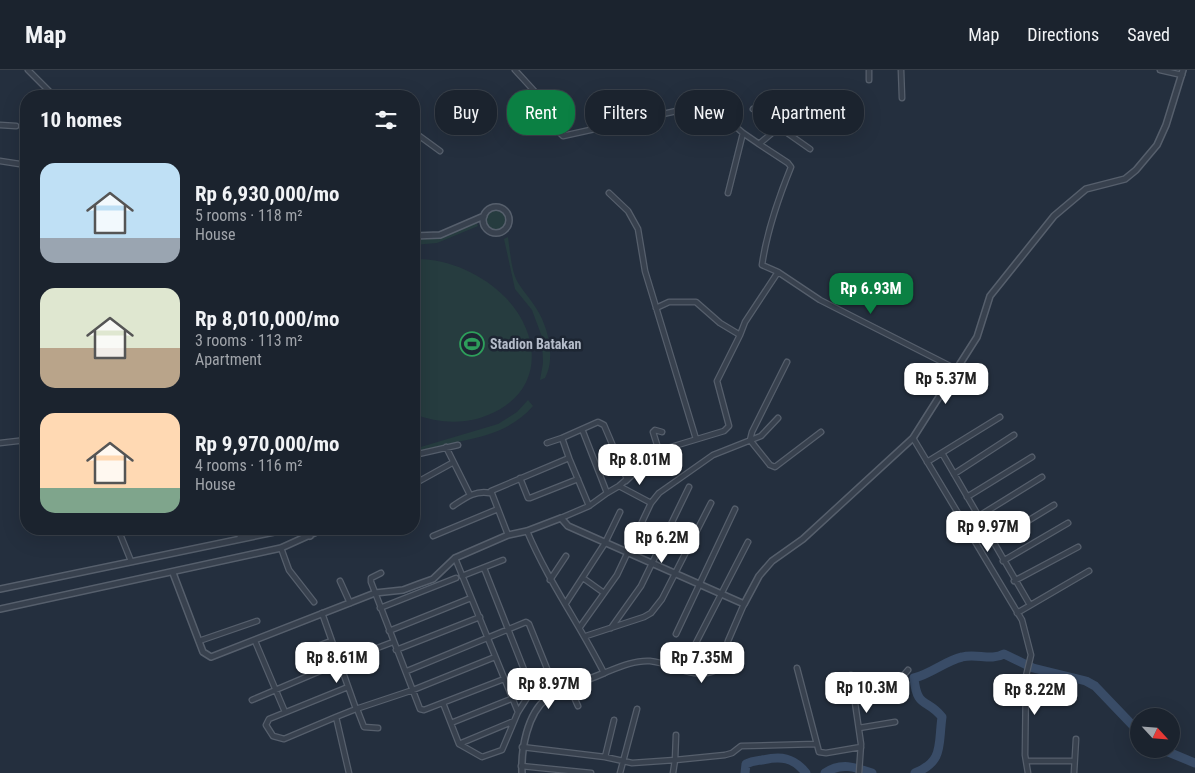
<!DOCTYPE html>
<html lang="en">
<head>
<meta charset="utf-8">
<style>
  body { margin:0; font-family:"Roboto Condensed",sans-serif; background:#282f3a; color:#f1f3f6; height:100vh; display:flex; flex-direction:column; font-size:19px; white-space:nowrap }
  * { box-sizing:border-box; margin:0 }
  p { font-size:16px; color:#a0a4aa }
  .icon { flex:none; width:28px; height:28px; fill:none; stroke:currentColor; stroke-width:2; stroke-linecap:round; stroke-linejoin:round }
  .map { position:relative; flex:1; overflow:hidden }
  .drawer { position:absolute; left:20px; top:20px; width:400px; height:445px; display:flex; flex-direction:column; background:#1b232e; border-radius:20px; box-shadow:0 5px 20px #0002,0 0 0 1px #39404a }
  .drawer>* { flex:none }
  .top-card { position:absolute; left:435px; top:20px; width:475px; height:45px; display:flex; gap:10px }
  .needle { width:32px; rotate:116deg }
  .controls { position:absolute; left:1130px; top:638px; display:grid; gap:10px }
  .controls a { display:grid; place-items:center; width:50px; height:50px; border-radius:50%; background:#1b232e; box-shadow:0 5px 20px #0002,0 0 0 1px #39404a; font-size:25px }
  .price { position:absolute; translate:-50% -42px; padding:0 11px; border-radius:10px; background:#fff; color:#222; font-size:16px; line-height:32px; filter:drop-shadow(0 1px 2px #0008) }
  .price::after { content:''; position:absolute; left:50%; top:30px; width:15px; height:11px; margin-left:-8px; background:inherit; clip-path:polygon(0 0,100% 0,50% 100%) }
  .price.current { background:#0b8043; color:#fff }
  ul { padding:0; list-style:none }
  li { display:flex; align-items:center; gap:15px; height:125px; padding:0 20px }
  li span { display:grid; place-items:center; flex:none; width:140px; height:100px; border-radius:15px; color:#555 }
  li>.icon { margin-inline-start:auto }
  span .icon { width:60px; height:60px; fill:#fffc; stroke-width:1 }
  li b { font-size:21px }
  h2 { display:flex; justify-content:space-between; align-items:center; height:60px; padding:0 20px; font-size:21px }
  .tag { padding:0 18px; border-radius:20px; background:#1b232e; box-shadow:0 5px 20px #0002,0 0 0 1px #39404a; font-size:18px; line-height:45px }
  .tag.current { background:#0b8043; color:#fff }
  header { display:flex; align-items:center; gap:30px; box-sizing:border-box; height:70px; padding:0 25px; background:#1b232e; border-bottom:1px solid #39404a }
  header strong { font-size:24px }
  nav { display:flex; gap:28px; margin-inline-start:auto; font-size:18px }
  .map>svg:first-child { display:block }
  .green { fill:#263c3f }
  .lines { fill:none; stroke-linecap:round; stroke-linejoin:round }
  .river { stroke:#394c67; stroke-width:9 }
  .minor-casing { stroke:#565f6c; stroke-width:7 }
  .tertiary-casing { stroke:#565f6c; stroke-width:8 }
  .minor { stroke:#38414e; stroke-width:4.5 }
  .tertiary { stroke:#38414e; stroke-width:5 }
  .labels { text-anchor:middle; dominant-baseline:central; stroke-width:5; stroke-linejoin:round; paint-order:stroke }
  .poi-label { font-size:14px; font-weight:bold; fill:#b4bcc9; stroke:#1d2633; text-anchor:start }
</style>
</head>
<body>
<header>
<strong>Map</strong>
<nav><a>Map</a><a>Directions</a><a>Saved</a></nav>
</header>
<div class="map">
<svg width="1195" height="703" viewBox="0 0 1195 703">
  <rect width="100%" height="100%" fill="#242f3e"/>
  <!-- green -->
  <path class="green" d="M485 149a11 11 0 1 1 22 0a11 11 0 1 1-22 0Z
    M476 152 478 156 437 173 414 175V168L437 169Z
    M508 167C510 181 511 197 516 209 521 219 530 228 536 238 548 256 556 288 545 308L540 310 543 293 542 267 532 240 515 219 504 169Z
    M414 189C447 188 483 204 506 228 543 267 543 323 488 345 465 355 437 353 414 344Z
    M528 330 533 336C501 373 455 367 414 384V379L498 354 517 342Z"/>
  <g class="lines">
    <!-- river -->
    <path class="river" d="M1161 679 1195 693
      M745 703 746 694C752 691 755 691 762 690 781 686 793 687 806 703
      M825 703C841 692 855 697 872 703
      M915 703C944 691 938 676 942 647 927 628 917 639 914 608 931 604 945 591 962 587 976 583 991 591 1004 584L1033 598 1086 611 1095 616 1139 662"/>
    <!-- minor casing -->
    <g class="minor-casing">
      <path id="minor" d="M28 0 54 26
        M515 0 538 25 556 59 563 66 681 40C702 39 728 48 743 63L728 123
        M869 0V10
        M901 0 902 28
        M1160 0 1182 5
        M753 39 810 79
        M799 40 814 52
        M0 55 16 56
        M414 62 440 81
        M743 63 759 74 817 25
        M0 91 26 95
        M609 123 628 141 638 159 645 201 696 369
        M778 202 820 230 956 299
        M740 265 745 252 778 202 762 195C767 160 778 129 791 97L788 93 759 74
        M913 368 1022 550 1031 585 1026 606 1025 685 1028 703
        M750 370 770 395 775 397 821 362
        M750 370 752 362 787 292
        M0 373 26 370
        M547 373 562 368
        M446 377 470 425
        M659 381 653 362 655 360 662 362
        M942 383 1030 535
        M414 385 458 375
        M569 388 589 436
        M927 392 1000 347
        M954 404 1014 365
        M520 408 528 428H530L578 409
        M626 411 651 387 661 380 724 361 729 356 717 311 740 265 720 253 696 232H669L656 238
        M414 414 452 393
        M619 416 651 433
        M967 427 1032 387
        M453 436C465 428 475 420 490 423
        M979 446 1042 407
        M561 448 589 436 607 423 582 359
        M963 454 978 445
        M118 459 131 491
        M236 459 241 468
        M393 459V460
        M527 461C548 511 580 555 604 603 619 597 635 590 650 591 673 593 692 611 716 600L723 589 728 571 744 534
        M508 465 491 421 569 388 562 368 598 352 604 355 627 409 619 416 607 423
        M433 466 498 439
        M993 472 1054 435
        M281 478 289 500 314 532
        M455 488 518 642
        M1003 491 1068 453
        M484 498 532 620
        M381 503 371 508V512L420 639 424 640 504 609
        M462 506 503 490
        M583 508 604 523
        M550 510 566 486
        M340 511 350 533
        M1014 511 1078 477
        M566 533 605 473 620 442
        M380 538 456 508
        M322 543 356 639 336 647 349 703
        M1017 543 1089 501
        M580 557 617 505 651 433 659 423 713 385 761 366 778 348
        M611 558 641 516 689 417
        M389 561 471 528
        M676 564 735 439
        M586 566 644 547 651 543 662 529 711 433
        M199 571 257 551
        M255 571 285 642
        M396 580 480 547
        M302 582 331 571
        M343 591 393 572
        M797 598 819 682 826 683 861 677
        M682 600 748 472
        M407 601 526 552 529 554 552 611 532 620 518 642 502 680 482 687 459 674 443 633
        M851 605 861 674 859 703
        M570 618 578 636
        M252 630 339 593
        M855 631 897 627V613L908 600
        M356 639 413 620 495 587
        M357 639 364 657 378 658
        M336 647 284 669 273 666 266 655 269 649 348 617
        M451 653 511 629
        M859 658 895 652
        M459 674 514 651
        M522 677 605 687 632 693 675 690 676 665
        M605 687 614 650
        M1026 691H1074
        M521 696 591 703
        M620 703 637 639
        M673 703 675 690 725 685 732 683 741 676 816 674
        M1074 703 1076 669"/>
    </g>
    <!-- tertiary casing -->
    <g class="tertiary-casing">
      <path id="tertiary" d="M483 150a13 13 0 1 1 26 0a13 13 0 1 1-26 0Z
        M414 166 440 165 484 146
        M307 459 310 466
        M173 503 203 582 211 587 375 523 403 520 419 514 433 509 455 488 508 465 527 461 561 448 568 456 744 534 759 506 772 491 803 469 913 368 977 267 990 226 1054 146 1086 119 1125 109 1136 100 1157 75 1166 55 1183 0
        M0 519 289 459
        M0 539 281 478 323 459
        M522 703C521 679 527 644 547 628 563 616 587 611 604 603"/>
    </g>
    <!-- minor -->
    <use href="#minor" class="minor"/>
    <!-- tertiary -->
    <use href="#tertiary" class="tertiary"/>
  </g>
  <!-- icons -->
  <defs>
    <g id="stadium-ring" transform="scale(1.25)"><circle r="9.5" fill="#1d2633" stroke="#2e9e5b" stroke-width="1.5"/><path d="M0-5a6.5 5 0 1 0 0 10a6.5 5 0 1 0 0-10ZM-3.5-1.8h7v3.6h-7Z" fill="#2e9e5b"/></g>
  </defs>
  <g fill-rule="evenodd">
    <use href="#stadium-ring" x="472" y="274"/>
  </g>
  <g class="labels">
    <!-- poi labels -->
    <g class="poi-label">
      <text x="490" y="274">Stadion Batakan</text>
    </g>
  </g>
</svg>
<div class="controls">
<a><svg class="needle" viewBox="-14 -14 28 28"><path d="M0-13l5 13h-10z" fill="#e53935"/><path d="M0 13l5-13h-10z" fill="#a0a4aa"/></svg></a>
</div>
<b class="price current" style="left:871px;top:245px">Rp 6.93M</b>
<b class="price" style="left:946px;top:335px">Rp 5.37M</b>
<b class="price" style="left:640px;top:416px">Rp 8.01M</b>
<b class="price" style="left:988px;top:483px">Rp 9.97M</b>
<b class="price" style="left:662px;top:494px">Rp 6.2M</b>
<b class="price" style="left:337px;top:614px">Rp 8.61M</b>
<b class="price" style="left:702px;top:614px">Rp 7.35M</b>
<b class="price" style="left:549px;top:640px">Rp 8.97M</b>
<b class="price" style="left:867px;top:644px">Rp 10.3M</b>
<b class="price" style="left:1035px;top:646px">Rp 8.22M</b>
<div class="top-card">
<a class="tag">Buy</a>
<a class="tag current">Rent</a>
<a class="tag">Filters</a>
<a class="tag">New</a>
<a class="tag">Apartment</a>
</div>
<section class="drawer">
<h2>10 homes<svg class="icon" aria-label="filters" viewBox="0 0 24 24"><path d="M4 7h16M4 17h16"/><circle cx="9" cy="7" r="2"/><circle cx="15" cy="17" r="2"/></svg></h2>
<ul>
<li><span style="background:linear-gradient(#bfe0f5 75%,#9aa5b1 0)"><svg class="icon" aria-label="home" viewBox="0 0 24 24"><path d="M3 11l9-7 9 7M6 9v11h12V9"/></svg></span><div><b>Rp 6,930,000/mo</b><p>5 rooms · 118 m²</p><p>House</p></div></li>
<li><span style="background:linear-gradient(#dfe7d0 60%,#b9a48a 0)"><svg class="icon" aria-label="home" viewBox="0 0 24 24"><path d="M3 11l9-7 9 7M6 9v11h12V9"/></svg></span><div><b>Rp 8,010,000/mo</b><p>3 rooms · 113 m²</p><p>Apartment</p></div></li>
<li><span style="background:linear-gradient(#ffd9b3 75%,#7fa58c 0)"><svg class="icon" aria-label="home" viewBox="0 0 24 24"><path d="M3 11l9-7 9 7M6 9v11h12V9"/></svg></span><div><b>Rp 9,970,000/mo</b><p>4 rooms · 116 m²</p><p>House</p></div></li>
</ul>
</section>
</div>
</body>
</html>
